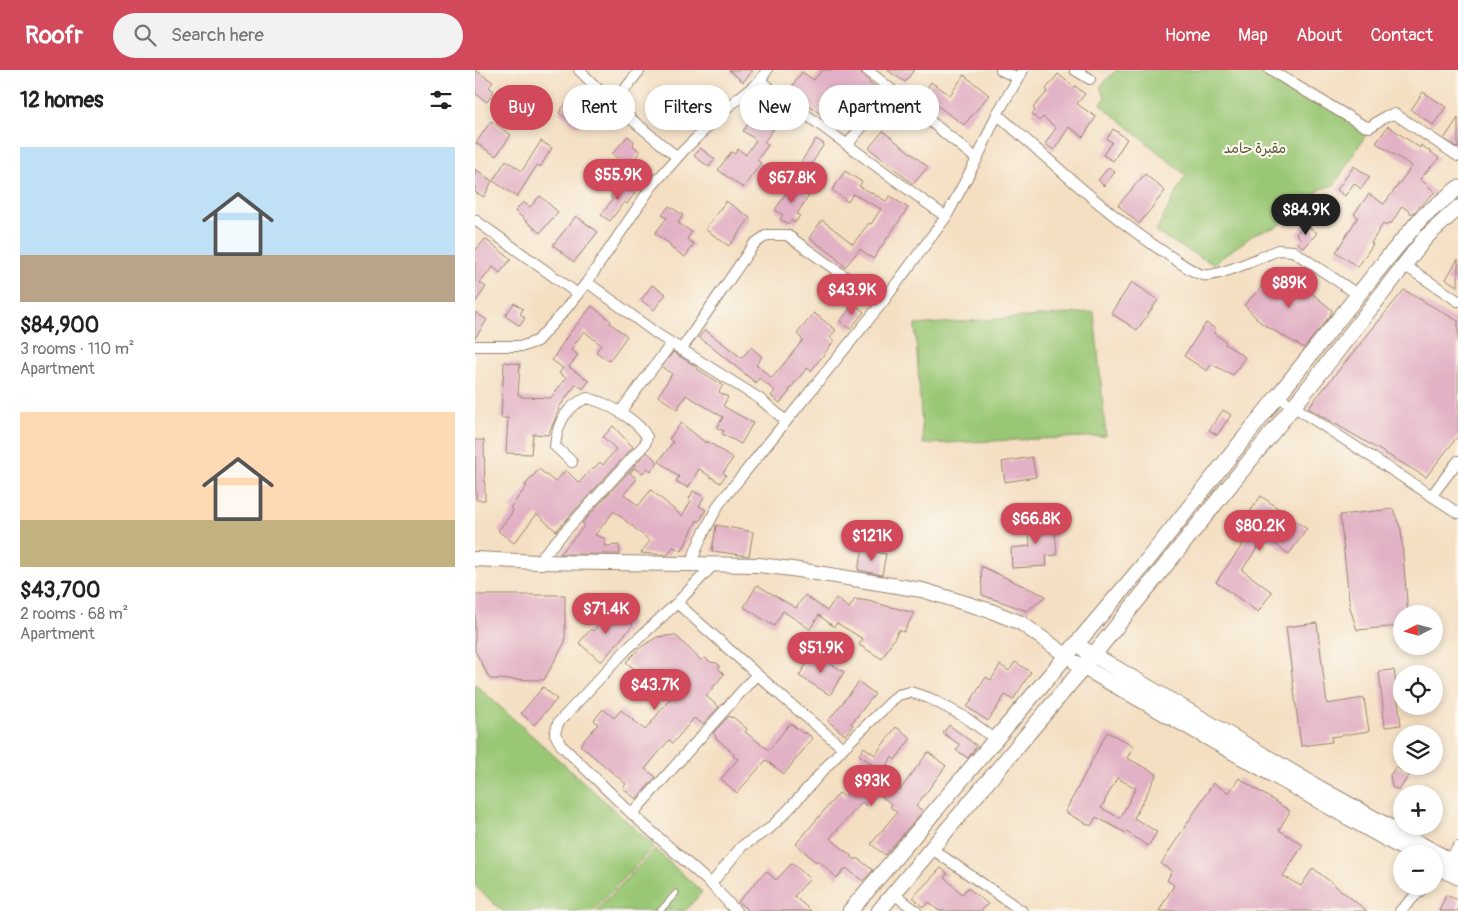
<!DOCTYPE html>
<html lang="en">
<head>
<meta charset="utf-8">
<style>
  body { margin:0; font-family:Pangolin,"Playpen Sans Arabic",sans-serif; background:#f2f2f2; color:#222; height:100vh; display:flex; flex-direction:column; font-size:19px; white-space:nowrap }
  * { box-sizing:border-box; margin:0 }
  p { font-size:16px; color:#767676 }
  .icon { flex:none; width:28px; height:28px; fill:none; stroke:currentColor; stroke-width:2; stroke-linecap:round; stroke-linejoin:round }
  .map { position:relative; flex:1; overflow:hidden }
  .sheet { display:flex; flex-direction:column; background:#fff; width:475px }
  .sheet>* { flex:none }
  .top-card { position:absolute; left:15px; top:15px; width:475px; height:45px; display:flex; gap:10px }
  .needle { width:32px; rotate:264deg }
  .buttons { position:absolute; left:918px; top:535px; display:grid; gap:10px }
  .buttons a { display:grid; place-items:center; width:50px; height:50px; border-radius:50%; background:#fff; box-shadow:0 2px 8px #0003; font-size:25px }
  .price { position:absolute; translate:-50% -42px; padding:0 11px; border-radius:18px; background:#d1495b; color:#fff; font-size:16px; line-height:32px; filter:drop-shadow(0 1px 2px #0008) }
  .price::after { content:''; position:absolute; left:50%; top:30px; width:15px; height:11px; margin-left:-8px; background:inherit; clip-path:polygon(0 0,100% 0,50% 100%) }
  .price.current { background:#222; color:#fff }
  ul { padding:0; list-style:none }
  li { display:grid; align-content:center; gap:10px; height:265px; padding:0 20px }
  li span { display:grid; place-items:center; height:155px; border-radius:0px; color:#555 }
  li>.icon { margin-inline-start:auto }
  span .icon { width:90px; height:90px; fill:#fffc; stroke-width:1 }
  li b { font-size:21px }
  h2 { display:flex; justify-content:space-between; align-items:center; height:60px; padding:0 20px; font-size:21px }
  .tag { padding:0 18px; border-radius:22px; background:#fff; box-shadow:0 2px 8px #0003; font-size:18px; line-height:45px }
  .tag.current { background:#d1495b; color:#fff }
  header { display:flex; align-items:center; gap:30px; box-sizing:border-box; height:70px; padding:0 25px; background:#d1495b; color:#fff }
  header strong { font-size:24px }
  nav { display:flex; gap:28px; margin-inline-start:auto; font-size:18px }
  .search { width:350px; height:45px; background:#f2f2f2; display:flex; align-items:center; gap:12px; box-sizing:border-box; padding:0 18px; border-radius:28px; color:#767676; font-size:19px }
  main { display:flex; flex:1; min-height:0 }
  .map>svg:first-child { display:block }
  .green { fill:#9ac774; stroke:#6a7849 }
  .building { fill:#e2b1c5; fill-rule:evenodd }
  .lines { fill:none; stroke-linecap:round; stroke-linejoin:round }
  .service-casing { stroke:#988470; stroke-width:7 }
  .minor-casing { stroke:#988470; stroke-width:12 }
  .secondary-casing { stroke:#988470; stroke-width:16 }
  .primary-casing { stroke:#988470; stroke-width:17 }
  .service { stroke:#fff; stroke-width:5 }
  .minor { stroke:#fff; stroke-width:10 }
  .secondary { stroke:#fff; stroke-width:14 }
  .primary { stroke:#fff; stroke-width:15 }
  .labels { text-anchor:middle; dominant-baseline:central; stroke-width:4.5; stroke-linejoin:round; paint-order:stroke }
  .park-label { font-size:14px; fill:#585938; stroke:#fbf7ec }
</style>
</head>
<body>
<header>
<strong>Roofr</strong>
<div class="search"><svg class="icon" aria-label="search" viewBox="0 0 24 24"><circle cx="10" cy="10" r="6"/><path d="M15 15l6 6"/></svg>Search here</div>
<nav><a>Home</a><a>Map</a><a>About</a><a>Contact</a></nav>
</header>
<main>
<section class="sheet">
<h2>12 homes<svg class="icon" aria-label="filters" viewBox="0 0 24 24"><path d="M4 7h16M4 17h16"/><circle cx="9" cy="7" r="2"/><circle cx="15" cy="17" r="2"/></svg></h2>
<ul>
<li><span style="background:linear-gradient(#bfe0f5 70%,#b9a48a 0)"><svg class="icon" aria-label="home" viewBox="0 0 24 24"><path d="M3 11l9-7 9 7M6 9v11h12V9"/></svg></span><div><b>$84,900</b><p>3 rooms · 110 m²</p><p>Apartment</p></div></li>
<li><span style="background:linear-gradient(#ffd9b3 70%,#c2b280 0)"><svg class="icon" aria-label="home" viewBox="0 0 24 24"><path d="M3 11l9-7 9 7M6 9v11h12V9"/></svg></span><div><b>$43,700</b><p>2 rooms · 68 m²</p><p>Apartment</p></div></li>
</ul>
</section>
<div class="map">
<svg width="983" height="841" viewBox="0 0 983 841">
  <rect width="100%" height="100%" fill="#fbf7ec"/>
  <filter id="ink" filterUnits="userSpaceOnUse"><feTurbulence type="fractalNoise" baseFrequency=".02" numOctaves="2"/><feDisplacementMap in="SourceGraphic" scale="10" xChannelSelector="R" yChannelSelector="G"/><feConvolveMatrix kernelMatrix="1 2 1 2 8 2 1 2 1" color-interpolation-filters="sRGB"/></filter>
  <filter id="wash" filterUnits="userSpaceOnUse"><feTurbulence type="fractalNoise" baseFrequency=".0096" numOctaves="4" result="noise"/><feDisplacementMap in="SourceGraphic" scale="20" xChannelSelector="R" yChannelSelector="G"/><feGaussianBlur stdDeviation="1.12" result="paint"/><feColorMatrix in="noise" values="0 0 0 0 0 0 0 0 0 0 0 0 0 0 0 0 0 1.4 0 .05"/><feComposite in="paint" operator="in"/></filter>
  <g filter="url(#wash)">
    <rect width="100%" height="100%" fill="#f4dfc3"/>
    <!-- green -->
    <path class="green" d="M641 0H793L894 60 859 115 846 119 802 157 781 163 738 194 680 162 711 105 626 35 630 27 625 17Z
      M619 242 631 366 448 374 440 255Z
      M0 614 179 776 118 841H27L0 816Z
      M180 779 227 822 210 841H121Z"/>
    <g id="blocks">
      <!-- building -->
      <path class="building" d="M0 0 18 12 14 17 19 21 12 32 0 23Z
        M254 0H278L268 12Z
        M347 0H385L387 5 395 12 394 13 405 21 399 28 396 26 373 56 354 41 350 47 314 21 327 2 339 10Z
        M412 0H439L430 12Z
        M583 4 599 17 600 16 610 24 602 34 621 47 608 67 594 57 579 80 570 74 581 58 568 47 564 51 557 44 560 40 558 38 573 21 571 19Z
        M489 5 514 25 489 55 460 34 457 39 444 30 456 12 475 25Z
        M203 19 222 33 208 52 189 39Z
        M948 22 971 37 958 55 936 40Z
        M98 23 117 38 103 57 84 43Z
        M287 35 306 49 289 72 293 75 282 90 286 93 268 118 243 100 256 82 260 84 263 79 271 85 281 70 268 61Z
        M983 48V78L969 69Z
        M16 51 36 65 21 86 1 73Z
        M913 56 945 78 946 75 964 88 945 109 960 122 937 144 927 136 916 154 914 152 911 156 908 154 896 173 898 174 883 197 861 182 883 147 879 144 894 124 909 134 937 96 901 73Z
        M638 59 652 69 638 91 628 85 637 72 632 69Z
        M408 61 453 97 438 114 394 78Z
        M153 66 159 71 158 75 165 82 152 97 137 84Z
        M341 69 349 74 334 98 326 92Z
        M66 71 77 78 65 97 62 95 42 127 18 111 31 90 47 101Z
        M225 78 240 89 234 97 219 86Z
        M879 96 895 107 886 119 879 113 870 126 862 120Z
        M634 97 640 102 629 116 623 110Z
        M0 99 17 111 9 127 0 122Z
        M370 101 387 112 384 116 411 131 415 126 433 138 398 189 385 179 370 197 356 183 334 168 347 150 378 174 394 153 396 154 406 139 378 124 373 132 357 120Z
        M670 104 690 121 664 154 643 135Z
        M146 112 160 123 152 134 149 132 135 151 126 145 138 129 135 127Z
        M317 114 334 125 322 144 325 145 320 153 316 150 314 154 305 149 308 145 300 140Z
        M65 126 83 142 65 163 40 141 48 132 55 137Z
        M251 131 275 148 254 176 230 159Z
        M194 136 208 145 203 153 217 162 212 169 219 174 210 187 195 177 196 175 180 163 192 148 187 145Z
        M101 146 123 162 99 192 78 175Z
        M830 154 842 163 829 178 822 173 826 169 821 164Z
        M10 169 36 189 25 203 18 197 5 213 11 217 0 233V181Z
        M983 189V217L971 209Z
        M797 203 814 204 857 240 855 246 829 278 786 253 769 235 783 221Z
        M657 212 683 230 662 260 636 243Z
        M177 215 191 224 179 240 166 230Z
        M929 220 983 251V366L951 407 833 338Z
        M39 233 48 239 45 244 50 248 45 256 30 246Z
        M379 234 389 242 375 259 365 251Z
        M117 236 136 251 135 253 152 266 134 291 121 282 126 275 109 261 96 280 103 285 94 297 114 311 108 319 101 314 83 339 84 340 73 365 58 364 56 384 31 383 33 348H26L29 292 45 294 43 325H46V327L76 328 91 308 84 303 88 298 77 290 93 265Z
        M0 242 12 250 0 268Z
        M339 243 361 260 355 267 359 271 336 301 332 298 314 320 315 321 305 333 296 326 300 321 284 308 281 313 224 267 230 260 267 288 276 277 287 287 281 295 297 308 328 270 322 264Z
        M731 253 741 259 739 263 751 272 750 274 770 287 758 305 736 294 732 301 709 286Z
        M198 282 223 298 222 299 248 315 244 322 253 327 248 336 278 353 266 374 247 364 249 361 242 358 248 347 211 325 202 339 183 326 197 304 187 297Z
        M748 340 756 345 742 365 734 360Z
        M206 353 231 373 232 371 258 388 248 403 251 405 245 413 224 399 213 418 201 411 204 407 184 391 198 372 194 369Z
        M138 356 158 377 81 461 62 444 39 473 23 461 36 444 38 440 35 438 52 416 50 415 64 399 80 412 91 400 104 413 117 398 118 399 125 392 128 395 141 379 128 367Z
        M0 370H9L10 430H1Z
        M172 382 183 392 176 401 172 398 168 403 159 398 155 403 162 409 149 424 163 436 176 420 207 446 216 431 214 429 218 421 229 427 224 436 231 440 224 452 222 450 207 481 198 477 193 485 166 483 175 471 139 441 120 465 131 469 129 476 144 475 145 484H85L110 455 107 453Z
        M557 387 561 407 530 412 527 392Z
        M786 426 832 459 814 484 790 467 767 500 797 522 783 542 741 512 785 450 774 443Z
        M918 439 926 460 933 544H926V556L882 560 875 538 865 445Z
        M579 449 582 485 571 486 572 496 537 498 536 478 555 476 553 450Z
        M241 455 278 462 274 486 237 481Z
        M388 479 411 484 407 505 383 500Z
        M506 496 544 514 571 526 552 541 507 525Z
        M282 515 321 538 330 525 352 541 361 528 374 538 380 529 393 531 439 543 429 562 424 560 407 589 384 575 388 569 362 553 359 557 344 545 335 559 308 541 299 556 269 537Z
        M0 525H90V572L69 610 15 609 0 581Z
        M138 537 158 555 126 592 104 573 116 559 118 561Z
        M842 553 852 634 889 628 894 661 856 667 857 672 826 676 811 557Z
        M200 565 227 591 230 588 235 592 242 593 244 595V599L249 604 231 626 244 637 228 654 219 648 198 673 194 670 170 699 181 707 161 729 148 718 151 714 105 675 123 654 119 650 128 639 139 648 146 640 170 660 195 629 151 592 165 578 182 567Z
        M338 583 369 602 355 625 324 606Z
        M540 592 556 602 538 630 530 625 513 651 492 637 511 607 516 610 525 595 534 601Z
        M919 600 926 655 910 657 904 601Z
        M384 612 400 624 376 654 378 655 370 665 353 651Z
        M68 617 82 629 59 655 46 643Z
        M254 646 257 648 258 647 272 659 270 662 294 680 315 653 329 664 330 662 338 668 309 704 291 690 262 723 246 709 263 689 258 686 259 684 240 667 241 666 238 663Z
        M474 655 502 676 493 688 481 680 485 675 468 663Z
        M421 657 436 668 420 690 417 687 407 704 425 720 453 682 471 696 441 736 448 741 410 785 396 774 422 742 415 737 417 735 403 723 391 736 387 732 355 768 381 790 382 788 398 800 388 811 371 798 362 808 343 790 341 792 321 774 364 723 369 727 396 693 384 685 389 677 400 685Z
        M632 662 659 676 652 688 682 704 659 748 682 762 673 776 652 762 651 763 621 747 616 756 590 742ZM642 708 661 718 645 748 626 738Z
        M921 697 935 704 924 720 917 717 915 705Z
        M764 708 815 741 804 760 828 775 808 806 826 816 838 798 892 841H684L699 815 692 810 697 801 686 794 738 713 754 723Z
        M317 793 335 809 319 826 336 841H274L263 832 291 801 301 810Z
        M466 798 473 804 469 807 487 824 493 818 513 834 506 841H464L454 832 448 837 438 827Z
        M971 825 983 830V841H964Z"/>
    </g>
  </g>
  <g filter="url(#ink)">
    <use href="#blocks" fill-opacity="0" stroke="#988470" stroke-width="1"/>
    <g class="lines">
      <!-- service casing -->
      <g class="service-casing">
        <path id="service" d="M185 841 201 823"/>
      </g>
      <!-- minor casing -->
      <g class="minor-casing">
        <path id="minor" d="M104 0 138 34 202 87
          M392 0 502 89
          M526 0 543 8
          M600 0 615 9
          M795 0 889 56 895 57 911 46 920 44 983 86
          M285 11 471 147
          M138 34 165 0
          M522 44C578 93 635 148 698 188 707 194 717 202 728 205 743 208 788 186 803 180L818 181 882 224
          M372 75 417 20
          M0 150 103 224
          M929 195 983 231
          M112 212 182 264 285 329 311 351
          M0 276H48L62 271 90 240 112 212 177 116 209 80 254 36 285 11 292 0
          M206 280 279 174 292 165H312L407 233
          M804 327 983 443
          M145 342 196 274
          M957 425 983 391
          M62 492 170 374 172 367C163 350 131 332 112 328 91 336 82 355 80 376L97 392
          M239 494 202 533 152 579 83 653 80 664 86 675 157 744 236 814 261 841
          M215 495 226 468 244 434 407 233 471 147 502 89 522 44 548 0
          M202 533 312 631 368 678
          M157 744 282 604
          M457 779 547 841
          M959 808 974 791 983 777
          M236 814 267 776 294 759 315 738 368 678 423 625 435 622 454 628 490 647 520 669
          M419 824 441 841
          M925 841 950 816"/>
      </g>
      <!-- secondary casing -->
      <g class="secondary-casing">
        <path id="secondary" d="M0 489 62 492 284 495 317 499 447 520 467 526 516 541 546 553 592 586"/>
      </g>
      <!-- primary casing -->
      <g class="primary-casing">
        <path id="primary" d="M610 580 844 718 983 795
          M601 593 938 784
          M959 795 983 807
          M375 841 670 493 910 191 947 147 983 118
          M404 841 608 598 842 307 951 167 983 138"/>
      </g>
      <!-- service -->
      <use href="#service" class="service"/>
      <!-- minor -->
      <use href="#minor" class="minor"/>
      <!-- secondary -->
      <use href="#secondary" class="secondary"/>
      <!-- primary -->
      <use href="#primary" class="primary"/>
    </g>
  </g>
  <g class="labels">
    <!-- park labels -->
    <g class="park-label">
      <text x="780" y="78">مقبرة حامد</text>
    </g>
  </g>
</svg>
<div class="buttons">
<a><svg class="needle" viewBox="-14 -14 28 28"><path d="M0-13l5 13h-10z" fill="#e53935"/><path d="M0 13l5-13h-10z" fill="#767676"/></svg></a>
<a><svg class="icon" aria-label="locate" viewBox="0 0 24 24"><circle cx="12" cy="12" r="6"/><path d="M12 2v4M12 18v4M2 12h4M18 12h4"/></svg></a>
<a><svg class="icon" aria-label="layers" viewBox="0 0 24 24"><path d="M12 4l9 5-9 5-9-5zM3 14l9 5 9-5"/></svg></a>
<a>+</a>
<a>−</a>
</div>
<b class="price" style="left:143px;top:131px">$55.9K</b>
<b class="price" style="left:317px;top:134px">$67.8K</b>
<b class="price current" style="left:831px;top:166px">$84.9K</b>
<b class="price" style="left:814px;top:239px">$89K</b>
<b class="price" style="left:377px;top:246px">$43.9K</b>
<b class="price" style="left:561px;top:475px">$66.8K</b>
<b class="price" style="left:785px;top:482px">$80.2K</b>
<b class="price" style="left:397px;top:492px">$121K</b>
<b class="price" style="left:131px;top:565px">$71.4K</b>
<b class="price" style="left:346px;top:604px">$51.9K</b>
<b class="price" style="left:180px;top:641px">$43.7K</b>
<b class="price" style="left:397px;top:737px">$93K</b>
<div class="top-card">
<a class="tag current">Buy</a>
<a class="tag">Rent</a>
<a class="tag">Filters</a>
<a class="tag">New</a>
<a class="tag">Apartment</a>
</div>
</div>
</main>
</body>
</html>
